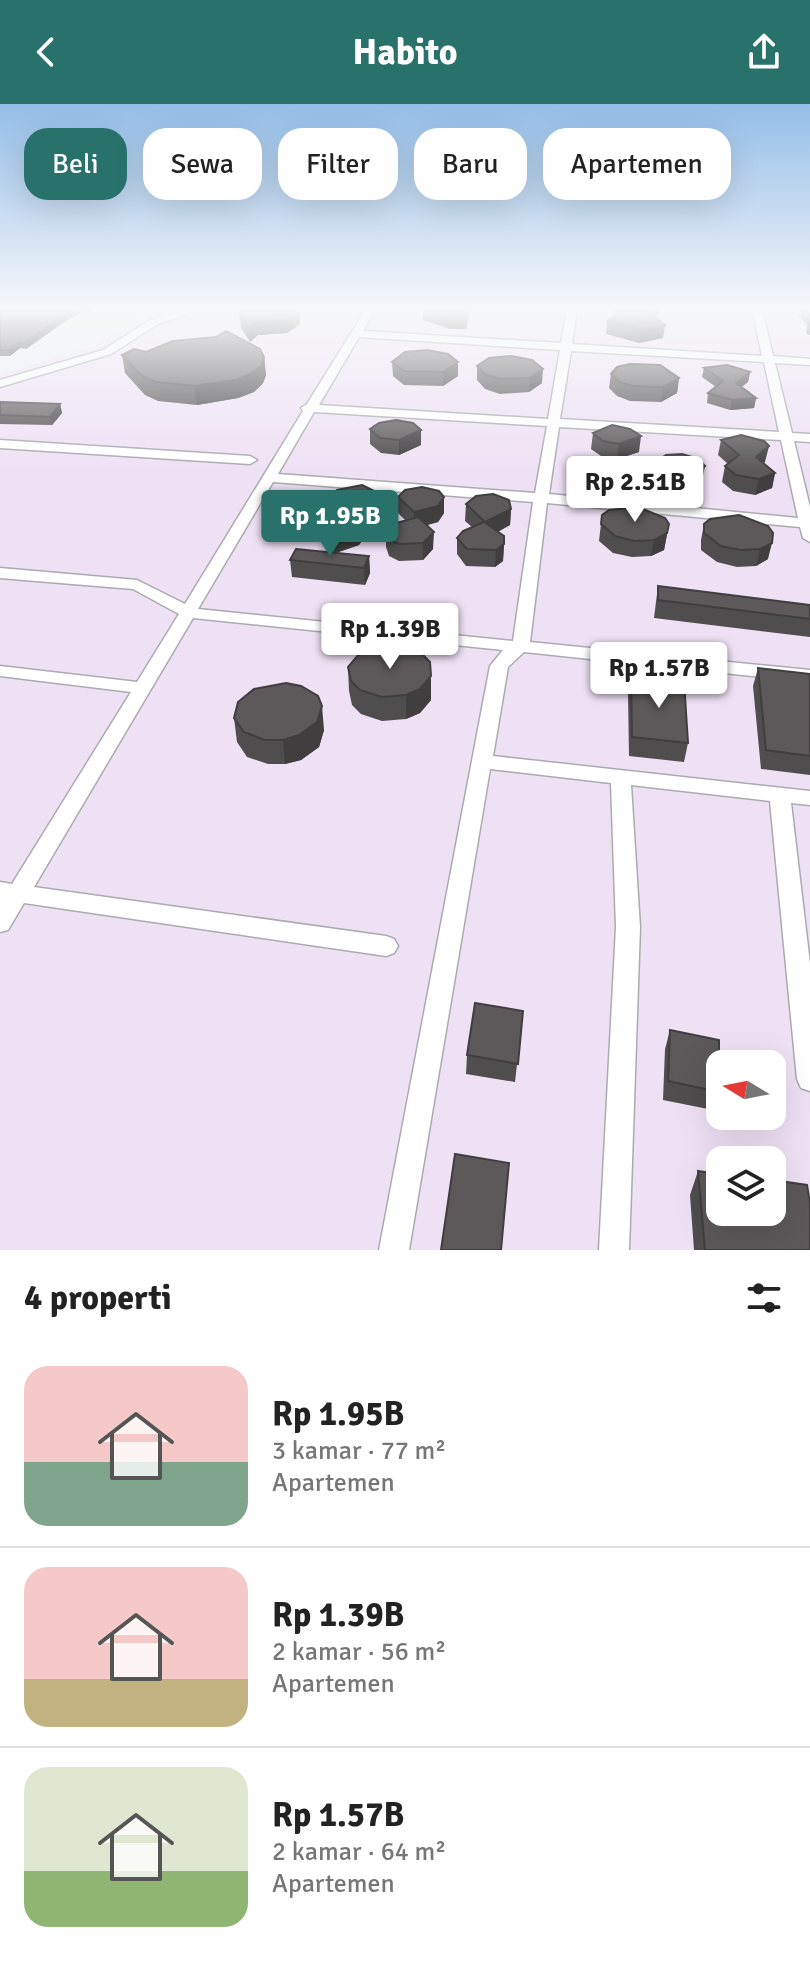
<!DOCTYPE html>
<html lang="id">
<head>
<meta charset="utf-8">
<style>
  body { margin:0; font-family:Signika,sans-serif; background:#f2f2f2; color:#222; height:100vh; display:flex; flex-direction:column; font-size:30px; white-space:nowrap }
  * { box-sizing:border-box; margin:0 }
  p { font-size:26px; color:#767676 }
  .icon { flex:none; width:44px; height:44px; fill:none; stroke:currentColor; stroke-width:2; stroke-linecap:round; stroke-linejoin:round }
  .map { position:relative; height:1146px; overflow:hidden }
  .panel { display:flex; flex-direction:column; background:#fff; flex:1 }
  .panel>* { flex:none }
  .guide { position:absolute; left:24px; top:24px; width:762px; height:72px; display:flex; gap:16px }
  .needle { width:52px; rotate:280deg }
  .buttons { position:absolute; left:706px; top:946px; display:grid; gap:16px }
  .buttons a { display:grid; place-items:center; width:80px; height:80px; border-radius:16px; background:#fff; box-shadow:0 8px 32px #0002; font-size:40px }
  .price { position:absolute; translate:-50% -68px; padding:0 18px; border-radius:8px; background:#fff; color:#222; font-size:26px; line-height:52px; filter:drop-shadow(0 2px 4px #0008) }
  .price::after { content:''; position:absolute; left:50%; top:48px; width:24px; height:18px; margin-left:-12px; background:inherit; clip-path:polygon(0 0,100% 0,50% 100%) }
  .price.active { background:#29726b; color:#fff }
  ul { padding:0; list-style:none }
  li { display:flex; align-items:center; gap:24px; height:200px; padding:0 24px }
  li+li { border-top:2px solid #e0e0e0 }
  li span { display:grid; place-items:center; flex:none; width:224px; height:160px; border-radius:24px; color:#555 }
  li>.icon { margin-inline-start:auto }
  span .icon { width:96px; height:96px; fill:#fffc; stroke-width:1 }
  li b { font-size:34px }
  h2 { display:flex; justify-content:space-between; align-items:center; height:96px; padding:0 24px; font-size:34px }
  .pill { padding:0 28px; border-radius:24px; background:#fff; box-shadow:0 8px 32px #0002; font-size:28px; line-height:72px }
  .pill.active { background:#29726b; color:#fff }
  header { display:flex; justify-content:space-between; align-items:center; height:104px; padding:0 24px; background:#29726b; color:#fff; font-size:36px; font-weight:700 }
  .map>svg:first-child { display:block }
  .industrial { fill:#efe1f4; fill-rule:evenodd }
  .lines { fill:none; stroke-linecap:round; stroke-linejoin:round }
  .minor-casing { stroke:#a9abaf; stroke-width:3 }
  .minor { fill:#fff; fill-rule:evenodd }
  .wall { fill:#504d4e }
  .shaded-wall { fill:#413e40 }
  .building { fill:#5d595b; stroke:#413e40; stroke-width:2 }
</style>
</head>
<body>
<header><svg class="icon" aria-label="back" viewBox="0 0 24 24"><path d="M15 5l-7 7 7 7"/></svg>Habito<svg class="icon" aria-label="share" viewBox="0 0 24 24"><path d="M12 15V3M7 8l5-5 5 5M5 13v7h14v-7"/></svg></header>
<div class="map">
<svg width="810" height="1146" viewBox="0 0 810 1146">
  <rect width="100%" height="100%" fill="#eef0f5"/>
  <!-- industrial -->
  <path class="industrial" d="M158 205H810V1146H0V270L93 243ZM720 960H772V1012H720ZM720 1056H772V1108H720Z"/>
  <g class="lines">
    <!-- minor casing -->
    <g class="minor-casing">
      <path id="minor" d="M187 205H203L158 220 111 250 0 283V276L103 246 150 216Z
        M366 205H376L363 227 561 239 567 205H577L572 240 762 252 752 205H762L773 252 810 255V261L775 259 792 329 810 330V338L794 337 810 403V438L803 434 800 423 547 399 530 538 810 566V578L524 548 508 563 493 652 810 687V701L791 699 810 860V987L801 984 797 975 770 697 631 681 640 823 629 1146H599L616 823 611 679 490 665 409 1146H379L490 562 503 546 193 514 34 783 386 832 394 835 398 842 394 849 386 852 24 799 8 826 0 828V778L12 780 131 588 0 572V562L137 578 179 510 133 485 0 474V464L137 476 185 500 303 307 301 304 307 300ZM359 233 560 246 548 315 319 301ZM571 247 764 258 779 328 560 315ZM314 308 547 322 535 389 278 370ZM559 323 781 336 798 414 549 390ZM273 378 533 398 513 537 198 505Z
        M0 336 250 352 257 356 250 360 0 344Z"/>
    </g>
    <!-- minor -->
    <use href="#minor" class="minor"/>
  </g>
  <!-- wall -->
  <path class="wall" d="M0 205H94L90 208 84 207 64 218 26 245 20 244 10 252H0Z
    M239 205 300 220 287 229 258 231 250 238 241 224Z
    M423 205H470L466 225H450L423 216Z
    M610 205H661L660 208 655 213 663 234 639 239 606 230 607 217 616 212Z
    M801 205H810V231L806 230 807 221 799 212Z
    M146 248 264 253 266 271 263 279 254 288 238 294 197 301 158 297 145 291 125 269 122 251Z
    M405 248 458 272 443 282 404 281 393 272 392 258Z
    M489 254 542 279 529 288 500 290 485 285 477 276V262Z
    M704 264 750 268 748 278 741 283 756 294 754 304 730 306 707 299 708 289 716 283 702 273Z
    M611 270 679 274 677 289 661 298 630 297 617 292 609 284Z
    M0 298 60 300 62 309 52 321 0 320Z
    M370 325 421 326V341L399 351 381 349 370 340Z
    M593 329 639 348 617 355 601 352 591 345Z
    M721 336 765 358 763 359 775 369 772 384 755 391 733 387 722 378 725 362 728 360 718 351Z
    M698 355 702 377 694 383 664 381 655 372 657 357Z
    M332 392 378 402 375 411 359 416 363 435 359 441 336 449 369 452 370 469 365 481 292 473 290 456 334 449 322 439 321 425 336 411 333 406Z
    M398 393 444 409 438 418 426 421 433 445 423 456 399 457 389 452 386 443V427L406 417 398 409Z
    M466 400 511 405 510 421 498 428 504 440 503 457 495 463 466 462 457 450V434L472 423 465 417Z
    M602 411 669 420 664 446 651 452 632 453 613 449 599 437Z
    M739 411 768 455 756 462 737 463 717 458 701 446V436L704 420Z
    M658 482 810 501V533L654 514Z
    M348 563 431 596 420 609 406 615 382 617 361 610 352 601 349 587Z
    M758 564 810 570V671L761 665 753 582Z
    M631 572 688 639 684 658 629 652 628 590Z
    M234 614 324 626 319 643 301 656 285 660H268L247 653 237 638Z
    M523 907 515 978 466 970 467 951Z
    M670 926 719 988 713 1006 663 996 665 945Z
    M698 1067 810 1146H694L690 1091Z"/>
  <!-- shaded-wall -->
  <path class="shaded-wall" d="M77 205H83L84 207 64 218 26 245 24 239 63 212Z
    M468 205H470L466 225V213Z
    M651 205H661L660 208 646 220 648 208Z
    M300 207V220L287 229 258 231 250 238 248 224 257 218Z
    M665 221 663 234 639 239 641 226Z
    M19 239 20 244 10 252 9 246Z
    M264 253 266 271 263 279 254 288 238 294 197 301 194 282Z
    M458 258V272L443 282V268Z
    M543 265 542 279 529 288 530 274Z
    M750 268 748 278 734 289 736 279Z
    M679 274 677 289 661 298 663 283Z
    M756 294 754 304 730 306 732 296Z
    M60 300 62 309 52 321 50 313Z
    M421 326V341L399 351V336Z
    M641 332 639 348 617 355 619 340Z
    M769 342 765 358 752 369 756 353Z
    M705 362 702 377 694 383 697 368Z
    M775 369 772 384 755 391 759 375Z
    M378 389V402L375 411 350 419V405Z
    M444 393V409L438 418 414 425V408Z
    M511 405 510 421 484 434 485 418Z
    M669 420 664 446 651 452 654 436Z
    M363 421V435L359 441 335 449V435Z
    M434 428 433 445 423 456V439Z
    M772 439 768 455 756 462 760 445Z
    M504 440 503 457 495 463 496 446Z
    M369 452 370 469 365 481 364 464Z
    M431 572V596L420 609 406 615V591Z
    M322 602 324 626 319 643 301 656 285 660 283 636Z"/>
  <!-- building -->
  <path class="building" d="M0 205H77L63 212 24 239H19L9 246H0Z
    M239 205H296L300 207 286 216 257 218 248 224 240 211Z
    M426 205H468L466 213H451Z
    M622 205H651L648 208 665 221 641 226 607 217 624 207Z
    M803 205H810V221H808L809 212Z
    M226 227 260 245 264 253 262 261 252 269 236 276 194 282 155 278 142 272 122 251 134 245 146 248 173 237 216 233Z
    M427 246 448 250 458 258 443 268 404 267 392 258 405 248Z
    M511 252 532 256 543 265 530 274 501 275 486 271 477 262 489 254Z
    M630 260 660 261 679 274 663 283 632 282 619 278 611 270 617 263Z
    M727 261 750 268 736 279 756 294 732 296 708 289 723 277 704 264Z
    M0 298 60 300 50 313 0 311Z
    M396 316 413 319 421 326 399 336 380 334 370 325 379 319Z
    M612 321 630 325 641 332 619 340 603 337 593 329Z
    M741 331 764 337 769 342 756 353 775 369 759 375 736 371 725 362 739 351 721 336Z
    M682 350 698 355 705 362 697 368 667 366 657 357 666 351Z
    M362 381 378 389 374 397 350 405 363 421 359 427 335 435 321 425 324 416 348 406 343 407 332 392 337 386Z
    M422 383 439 387 444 393 438 402 414 408 398 393 405 386Z
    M493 390 509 396 511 405 485 418 466 400 476 392Z
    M638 403 665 414 669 420 667 429 654 436 634 437 615 432 601 420 602 411 609 406Z
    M739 411 768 422 773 429 772 439 760 445 741 446 721 442 704 429V420L710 415Z
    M418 413 434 428 423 439 399 440 389 436 386 427 393 420Z
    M484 418 504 432V440L496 446 467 445 457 434 463 427Z
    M296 445 369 452 364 464 290 456Z
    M658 482 810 501V515L658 496Z
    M378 542H401L421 549 430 558 431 572 420 585 406 591 382 593 360 586 351 577 348 563 359 550Z
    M758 564 810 570V652L766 646Z
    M631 572 684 577 688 639 632 633Z
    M286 579 301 582 318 592 322 602 317 618 299 631 283 636H265L244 628 234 614 238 598 254 585Z
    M475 899 523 907 518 960 467 951Z
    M670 926 719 936V988L668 977Z
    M455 1050 509 1059 501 1146H441Z
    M698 1067 720 1070V1108H772V1076L807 1081 810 1099V1146H705Z"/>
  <!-- sky -->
  <linearGradient id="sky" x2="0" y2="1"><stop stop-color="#94bde7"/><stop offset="0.56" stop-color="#f7f8fa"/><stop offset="1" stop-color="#f7f8fa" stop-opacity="0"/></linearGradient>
  <rect width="810" height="366" fill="url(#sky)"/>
</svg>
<div class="buttons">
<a><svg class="needle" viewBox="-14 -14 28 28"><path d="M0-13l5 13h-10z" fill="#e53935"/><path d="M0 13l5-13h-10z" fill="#767676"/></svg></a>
<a><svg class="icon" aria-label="layers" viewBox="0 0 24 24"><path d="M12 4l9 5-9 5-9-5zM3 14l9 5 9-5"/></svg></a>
</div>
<b class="price" style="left:635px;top:420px">Rp 2.51B</b>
<b class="price active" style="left:330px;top:454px">Rp 1.95B</b>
<b class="price" style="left:390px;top:567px">Rp 1.39B</b>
<b class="price" style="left:659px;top:606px">Rp 1.57B</b>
<div class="guide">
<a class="pill active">Beli</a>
<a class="pill">Sewa</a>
<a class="pill">Filter</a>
<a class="pill">Baru</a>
<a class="pill">Apartemen</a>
</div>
</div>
<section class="panel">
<h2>4 properti<svg class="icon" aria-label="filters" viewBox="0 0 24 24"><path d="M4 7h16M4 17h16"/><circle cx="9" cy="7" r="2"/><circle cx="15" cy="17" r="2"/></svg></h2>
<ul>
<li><span style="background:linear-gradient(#f6c9c9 60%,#7fa58c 0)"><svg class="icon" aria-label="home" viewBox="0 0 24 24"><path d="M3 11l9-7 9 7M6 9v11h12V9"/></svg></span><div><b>Rp 1.95B</b><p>3 kamar · 77 m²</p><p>Apartemen</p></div></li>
<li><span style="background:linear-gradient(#f6c9c9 70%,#c2b280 0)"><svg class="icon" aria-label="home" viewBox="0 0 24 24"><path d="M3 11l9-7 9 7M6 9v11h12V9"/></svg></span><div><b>Rp 1.39B</b><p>2 kamar · 56 m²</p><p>Apartemen</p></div></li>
<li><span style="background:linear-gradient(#dfe7d0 65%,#8fb573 0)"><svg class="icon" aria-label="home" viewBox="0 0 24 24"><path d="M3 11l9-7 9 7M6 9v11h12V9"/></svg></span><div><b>Rp 1.57B</b><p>2 kamar · 64 m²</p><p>Apartemen</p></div></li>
</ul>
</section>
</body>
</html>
